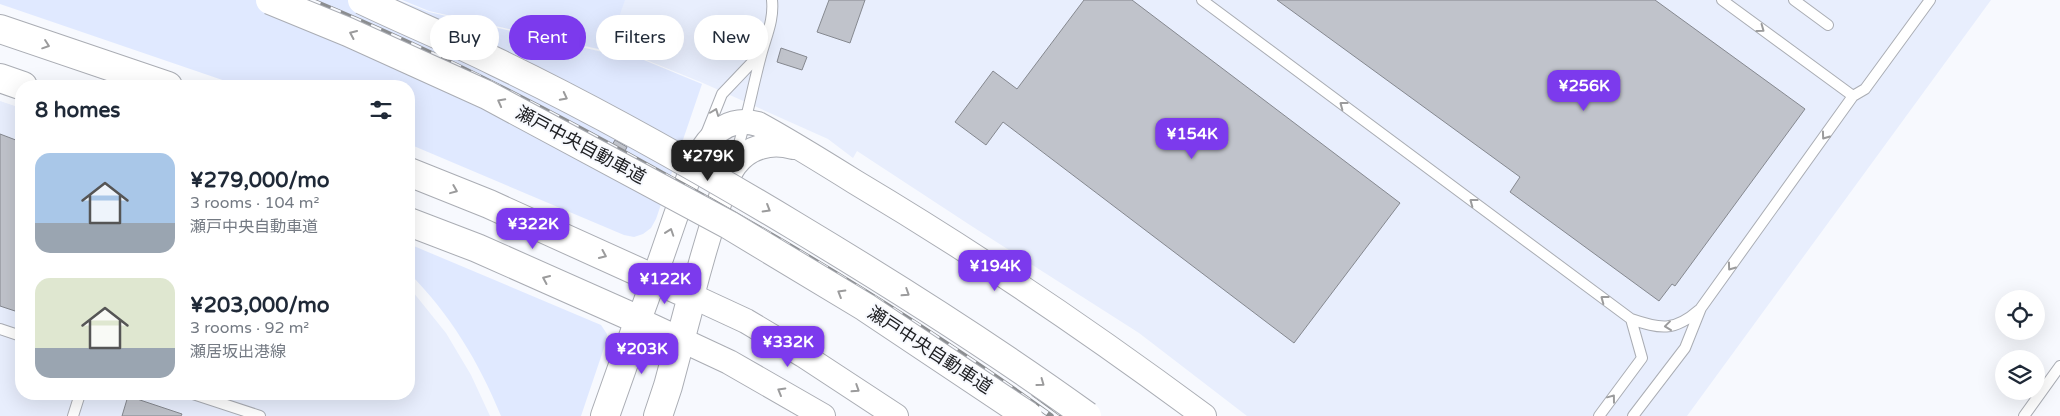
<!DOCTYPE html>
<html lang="en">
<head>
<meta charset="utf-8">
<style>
  body { margin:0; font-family:"Varela Round","Noto Sans JP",sans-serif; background:#f6f6f7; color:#1f2937; height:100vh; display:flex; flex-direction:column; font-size:19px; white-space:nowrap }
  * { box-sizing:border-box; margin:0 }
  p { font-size:16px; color:#747a83 }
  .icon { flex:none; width:28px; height:28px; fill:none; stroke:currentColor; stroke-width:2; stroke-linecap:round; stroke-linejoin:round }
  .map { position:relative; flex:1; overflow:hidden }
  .details { position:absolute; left:15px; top:80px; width:400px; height:320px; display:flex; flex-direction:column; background:#fff; border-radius:20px; box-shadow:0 5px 20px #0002 }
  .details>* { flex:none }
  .top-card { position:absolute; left:430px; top:15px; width:475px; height:45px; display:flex; gap:10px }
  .buttons { position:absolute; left:1995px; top:290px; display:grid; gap:10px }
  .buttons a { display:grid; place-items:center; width:50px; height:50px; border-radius:50%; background:#fff; box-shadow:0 5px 20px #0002; font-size:25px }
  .price { position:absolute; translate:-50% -42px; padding:0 11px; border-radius:10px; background:#7c3aed; color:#fff; font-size:16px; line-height:32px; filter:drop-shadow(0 1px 2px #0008) }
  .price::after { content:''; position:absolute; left:50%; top:30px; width:15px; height:11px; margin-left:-8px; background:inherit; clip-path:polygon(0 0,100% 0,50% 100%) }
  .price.current { background:#222; color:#fff }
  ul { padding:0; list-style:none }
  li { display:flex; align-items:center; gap:15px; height:125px; padding:0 20px }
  li span { display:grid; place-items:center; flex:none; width:140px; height:100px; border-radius:15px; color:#555 }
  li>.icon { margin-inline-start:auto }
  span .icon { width:60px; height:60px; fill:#fffc; stroke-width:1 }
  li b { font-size:21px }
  h2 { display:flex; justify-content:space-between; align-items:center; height:60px; padding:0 20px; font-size:21px }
  .tag { padding:0 18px; border-radius:22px; background:#fff; box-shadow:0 5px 20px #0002; font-size:18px; line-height:45px }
  .tag.current { background:#7c3aed; color:#fff }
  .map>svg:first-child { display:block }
  .built { fill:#e8eefd }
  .green { fill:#e0e9ff }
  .building { fill:#c0c3cb; stroke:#85888f }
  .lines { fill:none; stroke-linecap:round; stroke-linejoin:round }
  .service-casing { stroke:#aaadb4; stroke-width:12 }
  .tertiary-casing { stroke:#aaadb4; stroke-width:26 }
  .secondary-casing { stroke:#aaadb4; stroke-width:30 }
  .service { stroke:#fff; stroke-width:10 }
  .tertiary { stroke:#fff; stroke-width:24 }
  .secondary { stroke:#fff; stroke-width:28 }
  .rail-casing { stroke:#8b8d90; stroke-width:5.5 }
  .rail { stroke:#f7f9fe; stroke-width:4; stroke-dasharray:11; stroke-linecap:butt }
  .motorway-bridge-casing { stroke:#aaadb4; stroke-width:30; stroke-linecap:butt }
  .motorway-bridge { stroke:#fff; stroke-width:28 }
  .oneway { stroke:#9b9b9c }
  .labels { text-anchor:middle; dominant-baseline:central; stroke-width:4; stroke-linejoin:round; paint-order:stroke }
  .street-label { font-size:18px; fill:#202124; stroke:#f7f9fe }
</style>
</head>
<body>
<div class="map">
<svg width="2060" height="416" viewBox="0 0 2060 416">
  <rect width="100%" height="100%" fill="#f7f9fe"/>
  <!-- built -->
  <path class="built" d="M491 0H1991L1687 416H1247L1139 333 973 227 857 151 853 158 828 139 703 83 585 35Z
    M0 101 21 108V394H409V287L446 333 471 375 490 416H0Z"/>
  <!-- green -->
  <path class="green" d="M0 0H398L429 12 607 53 610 46 702 84 656 219 651 228 643 234 634 237 624 235 409 144V86H240L0 4Z
    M402 0H625L607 51 429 11Z
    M409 244 601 325 607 334 606 342 581 416H501C479 362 450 314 409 273Z"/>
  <!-- building -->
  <path class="building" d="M829 0H865L850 43 817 32Z
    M1084 0H1132L1400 203 1294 343 1003 122 986 145 955 122 993 71 1017 89Z
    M1277 0H1655L1805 109 1675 286 1672 284 1659 301 1510 192 1520 177Z
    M781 48 807 57 802 70 777 62Z
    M0 134 21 142V313L0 306Z
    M615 140 627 147 625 151 612 145Z
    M128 396 182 414 181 416H122Z"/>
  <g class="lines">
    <!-- service casing -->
    <g class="service-casing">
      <path id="service" d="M1202 0 1631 319 1642 358 1599 416
        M1794 0 1828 25
        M1853 96 1865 89 1930 0
        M706 134 722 94 762 52
        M735 156C747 121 752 88 762 52 767 34 774 19 772 0
        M1631 319C1660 329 1674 332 1699 310
        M0 329 21 336
        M193 394 260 416
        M73 416 80 394
        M1633 416 1685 348 1701 308 1853 96 1722 0
        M2024 416 2060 366"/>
    </g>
    <!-- tertiary casing -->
    <g class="tertiary-casing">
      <path id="tertiary" d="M793 147C772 141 749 146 735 165 727 176 723 190 719 204 709 234 700 265 692 296L746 321 803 355 896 416
        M823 416 729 362 639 320C652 285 664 250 676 215 685 189 693 156 713 136 725 123 741 119 758 124 791 142 823 162 855 182 976 254 1091 332 1204 416"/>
    </g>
    <!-- secondary casing -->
    <g class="secondary-casing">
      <path id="secondary" d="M0 29 168 86
        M0 78 23 86
        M409 172 489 204 692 296 668 386 658 416
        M409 222 477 248 639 320 605 416"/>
    </g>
    <!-- service -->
    <use href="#service" class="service"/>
    <!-- tertiary -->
    <use href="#tertiary" class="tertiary"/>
    <!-- secondary -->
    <use href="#secondary" class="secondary"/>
    <!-- rail casing -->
    <g class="rail-casing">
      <path id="rail" d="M310 0C428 48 541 106 652 168 790 243 924 324 1051 416
        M1034 394 1064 416"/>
    </g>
    <!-- rail -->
    <use href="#rail" class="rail"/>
    <!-- motorway-bridge casing -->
    <g class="motorway-bridge-casing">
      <path id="motorway-bridge" d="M270 0 348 32 487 95 729 225 865 307 1028 416
        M362 0C406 21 452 40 496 62 598 111 697 167 795 226 895 286 993 348 1087 416"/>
    </g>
    <!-- motorway-bridge -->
    <use href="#motorway-bridge" class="motorway-bridge"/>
  </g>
  <!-- one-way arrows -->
  <defs><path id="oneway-chevron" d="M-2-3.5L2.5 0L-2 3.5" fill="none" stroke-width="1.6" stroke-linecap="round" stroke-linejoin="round" transform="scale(1.25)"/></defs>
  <g class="oneway">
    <use href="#oneway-chevron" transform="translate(1761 29) rotate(36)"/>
    <use href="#oneway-chevron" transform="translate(353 34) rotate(-156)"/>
    <use href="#oneway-chevron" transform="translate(46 45) rotate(19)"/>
    <use href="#oneway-chevron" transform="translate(564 97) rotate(27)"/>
    <use href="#oneway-chevron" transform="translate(501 102) rotate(-152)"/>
    <use href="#oneway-chevron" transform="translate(1343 105) rotate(-143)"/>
    <use href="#oneway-chevron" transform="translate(715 112) rotate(-69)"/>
    <use href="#oneway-chevron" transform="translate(1825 136) rotate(126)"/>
    <use href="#oneway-chevron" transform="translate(454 190) rotate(22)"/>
    <use href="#oneway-chevron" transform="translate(1473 202) rotate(-143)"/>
    <use href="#oneway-chevron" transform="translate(767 209) rotate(31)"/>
    <use href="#oneway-chevron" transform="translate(670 232) rotate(-71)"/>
    <use href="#oneway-chevron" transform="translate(603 255) rotate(24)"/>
    <use href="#oneway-chevron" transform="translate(1731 267) rotate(126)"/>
    <use href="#oneway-chevron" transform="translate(546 279) rotate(-156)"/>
    <use href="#oneway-chevron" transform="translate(841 293) rotate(-149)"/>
    <use href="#oneway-chevron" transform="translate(906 293) rotate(33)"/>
    <use href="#oneway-chevron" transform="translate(1604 299) rotate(-143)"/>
    <use href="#oneway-chevron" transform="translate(1668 326) rotate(173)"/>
    <use href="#oneway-chevron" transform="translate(1041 383) rotate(36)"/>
    <use href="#oneway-chevron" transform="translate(856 389) rotate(33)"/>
    <use href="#oneway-chevron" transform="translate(781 391) rotate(-150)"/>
    <use href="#oneway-chevron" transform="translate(1612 398) rotate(-53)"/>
  </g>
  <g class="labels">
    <!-- street labels -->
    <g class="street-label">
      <text transform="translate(581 145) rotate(28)">瀬戸中央自動車道</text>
      <text transform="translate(930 350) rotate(33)">瀬戸中央自動車道</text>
    </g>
  </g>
</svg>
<div class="buttons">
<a><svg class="icon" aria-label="locate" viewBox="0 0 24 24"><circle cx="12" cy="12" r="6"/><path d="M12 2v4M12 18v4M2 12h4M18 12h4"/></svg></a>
<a><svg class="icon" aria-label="layers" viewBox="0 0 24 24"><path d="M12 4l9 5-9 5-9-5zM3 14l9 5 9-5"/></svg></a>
</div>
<b class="price" style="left:1584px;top:112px">¥256K</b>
<b class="price" style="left:1192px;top:160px">¥154K</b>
<b class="price current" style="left:708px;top:182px">¥279K</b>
<b class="price" style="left:533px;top:250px">¥322K</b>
<b class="price" style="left:995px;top:292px">¥194K</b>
<b class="price" style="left:665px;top:305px">¥122K</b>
<b class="price" style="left:788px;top:368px">¥332K</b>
<b class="price" style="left:642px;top:375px">¥203K</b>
<div class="top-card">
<a class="tag">Buy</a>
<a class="tag current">Rent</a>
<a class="tag">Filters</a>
<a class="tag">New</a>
</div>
<section class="details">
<h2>8 homes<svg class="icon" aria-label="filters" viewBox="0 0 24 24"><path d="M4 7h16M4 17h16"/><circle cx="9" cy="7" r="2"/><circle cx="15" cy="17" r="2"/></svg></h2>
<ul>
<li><span style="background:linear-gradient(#a9c7e8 70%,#9aa5b1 0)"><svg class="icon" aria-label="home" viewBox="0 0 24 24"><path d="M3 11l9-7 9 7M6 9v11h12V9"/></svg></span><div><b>¥279,000/mo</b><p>3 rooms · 104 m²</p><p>瀬戸中央自動車道</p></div></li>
<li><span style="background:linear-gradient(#dfe7d0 70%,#9aa5b1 0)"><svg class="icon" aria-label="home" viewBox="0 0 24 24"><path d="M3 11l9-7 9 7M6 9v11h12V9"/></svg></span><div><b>¥203,000/mo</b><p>3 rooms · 92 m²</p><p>瀬居坂出港線</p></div></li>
</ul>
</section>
</div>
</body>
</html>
